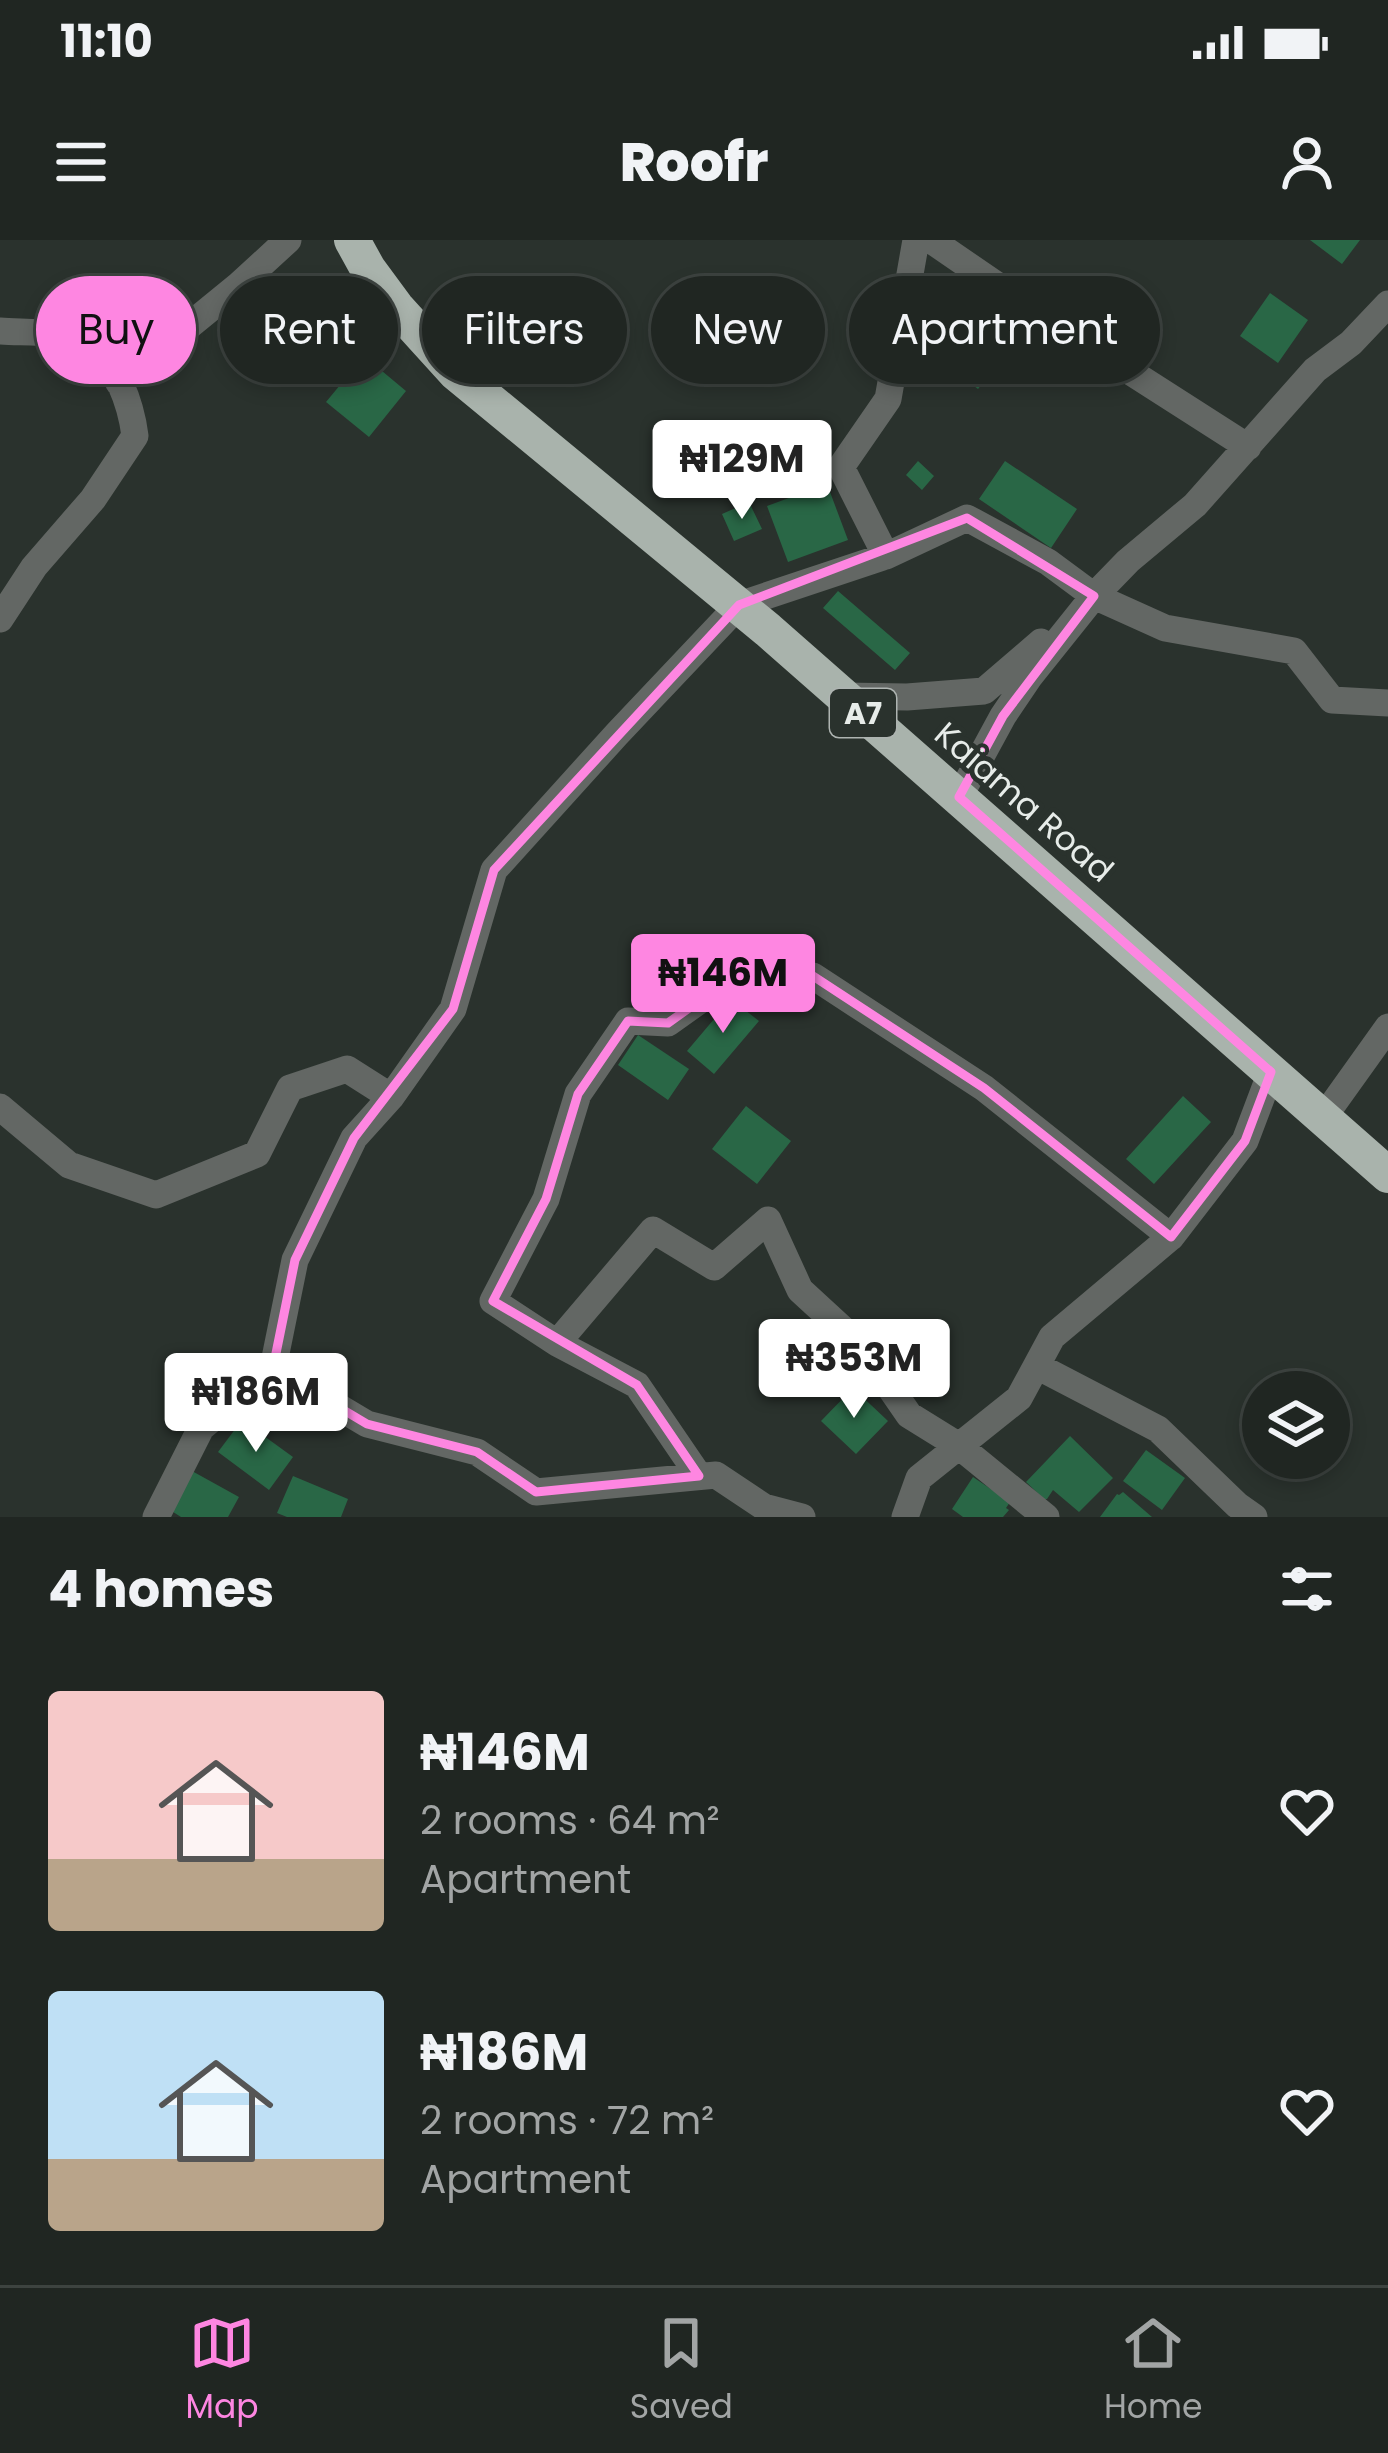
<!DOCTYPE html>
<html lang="en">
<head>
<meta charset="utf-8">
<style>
  body { margin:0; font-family:Poppins,sans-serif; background:#2d322f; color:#f1f3f6; height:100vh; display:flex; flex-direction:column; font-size:45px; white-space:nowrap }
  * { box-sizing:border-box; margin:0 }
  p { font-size:39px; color:#a2a5a5 }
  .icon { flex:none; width:66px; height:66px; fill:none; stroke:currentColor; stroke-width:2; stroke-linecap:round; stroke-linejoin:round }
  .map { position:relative; height:1277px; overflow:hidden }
  .sheet { display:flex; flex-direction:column; background:#202622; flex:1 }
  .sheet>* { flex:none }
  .top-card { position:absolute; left:36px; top:36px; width:1317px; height:108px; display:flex; gap:24px }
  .fabs { position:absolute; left:1242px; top:1131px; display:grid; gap:24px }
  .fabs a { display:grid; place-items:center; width:108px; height:108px; border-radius:50%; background:#202622; box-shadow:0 6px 18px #0003,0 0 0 3px #3d4340; font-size:60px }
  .price { position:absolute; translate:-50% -102px; padding:0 27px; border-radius:12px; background:#fff; color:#222; font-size:39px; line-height:78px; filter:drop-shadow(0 3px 6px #0008) }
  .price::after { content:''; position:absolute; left:50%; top:72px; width:36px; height:27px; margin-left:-18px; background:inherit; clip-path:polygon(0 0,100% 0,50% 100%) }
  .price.selected { background:#fe86e1; color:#111 }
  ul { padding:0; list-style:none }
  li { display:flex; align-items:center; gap:36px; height:300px; padding:0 48px }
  li span { display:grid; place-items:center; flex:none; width:336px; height:240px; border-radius:12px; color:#555 }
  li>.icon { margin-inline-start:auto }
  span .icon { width:144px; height:144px; fill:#fffc; stroke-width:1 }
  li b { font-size:51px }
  h2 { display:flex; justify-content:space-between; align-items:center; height:144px; padding:0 48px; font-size:51px }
  .pill { padding:0 42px; border-radius:54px; background:#202622; box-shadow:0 6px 18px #0003,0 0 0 3px #3d4340; font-size:42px; line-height:108px }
  .pill.selected { background:#fe86e1; color:#111 }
  .status { display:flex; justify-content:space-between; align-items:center; height:84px; padding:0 60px; background:#202622; direction:ltr }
  .status svg { height:33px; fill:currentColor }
  header { display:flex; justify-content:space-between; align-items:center; height:156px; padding:0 48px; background:#202622; font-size:54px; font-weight:800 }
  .menu { display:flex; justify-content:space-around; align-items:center; height:168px; border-top:3px solid #3d4340; background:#202622; font-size:33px; color:#a2a5a5 }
  .menu a { display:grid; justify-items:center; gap:6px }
  .menu .selected { color:#fe86e1 }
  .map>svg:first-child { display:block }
  .building { fill:#296746 }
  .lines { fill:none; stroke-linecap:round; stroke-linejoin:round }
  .street { stroke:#636764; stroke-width:27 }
  .highway { stroke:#a9b3ac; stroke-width:36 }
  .marked { fill:none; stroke:#fe86e1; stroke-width:9; stroke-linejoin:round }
  .labels { text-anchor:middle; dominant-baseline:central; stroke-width:10; stroke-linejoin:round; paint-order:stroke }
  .shield { fill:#2a322d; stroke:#aeb4b1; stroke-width:3 }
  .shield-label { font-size:30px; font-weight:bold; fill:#e7ece9 }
  .street-label { font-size:33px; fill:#e7ece9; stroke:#2a322d }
</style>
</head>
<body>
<div class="status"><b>11:10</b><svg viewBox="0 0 49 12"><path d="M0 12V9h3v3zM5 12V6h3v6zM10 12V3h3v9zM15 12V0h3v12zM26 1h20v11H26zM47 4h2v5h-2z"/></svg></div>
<header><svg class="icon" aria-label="menu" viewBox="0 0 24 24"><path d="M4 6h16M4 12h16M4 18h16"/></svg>Roofr<svg class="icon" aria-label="person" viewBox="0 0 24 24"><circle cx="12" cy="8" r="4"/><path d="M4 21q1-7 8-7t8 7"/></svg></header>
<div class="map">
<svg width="1388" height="1277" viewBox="0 0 1388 1277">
  <rect width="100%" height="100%" fill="#2a322d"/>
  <!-- building -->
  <path class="building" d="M1310 0H1360L1342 24Z
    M976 48 1018 77 992 114 951 85Z
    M1270 53 1308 80 1278 123 1240 96Z
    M286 76 303 95 290 108 272 89Z
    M960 104 994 129 978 149 945 124Z
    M364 116 406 151 369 197 326 162Z
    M773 194 780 210 753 221 746 205Z
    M682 208 692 217 677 233 667 224Z
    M918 221 934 236 922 250 906 235Z
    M1005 221 1077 269 1051 308 979 259Z
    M827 244 848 300 788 322 767 266Z
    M749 262 762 289 734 301 722 274Z
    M838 351 910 413 895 430 823 368Z
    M731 759 759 781 714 834 687 811Z
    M638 795 689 829 668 860 618 825Z
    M1183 856 1211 882 1154 944 1126 919Z
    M746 866 791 901 757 944 712 909Z
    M910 1079 935 1106 915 1125 890 1098Z
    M853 1148 888 1181 856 1214 821 1181Z
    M242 1180 293 1217 269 1250 218 1212Z
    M1070 1196 1113 1238 1079 1272 1053 1250 1047 1259H1044L1026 1242Z
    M1146 1210 1185 1238 1162 1270 1123 1241Z
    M192 1231 239 1257 228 1277H181L170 1270Z
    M293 1236 348 1259 341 1277H287L277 1273Z
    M973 1237 1010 1262 1006 1268 1009 1270 1003 1277H963L952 1269Z
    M1123 1252 1152 1277H1100L1117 1254 1119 1255Z"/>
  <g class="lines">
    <!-- street -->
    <path class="street" d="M931 0 1017 59 1248 207
      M0 91C26 93 63 90 87 103 116 120 131 164 135 196L93 259 34 327 0 379
      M119 143 239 45 288 0
      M886 316 967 278 1048 322 1094 356 1165 388 1294 411 1332 460 1388 463
      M843 456 907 457 984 451 1041 402
      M959 557 1003 476 1030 436 1094 356 1128 321 1195 265 1315 130 1351 103 1388 64
      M0 867 69 925 156 955 257 914 290 848 347 829 391 857
      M1323 878 1388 787
      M557 1103 653 990 714 1027 768 980 800 1050 862 1107 909 1175 959 1206 1046 1277
      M1037 1126 1158 1189 1237 1265 1254 1277
      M273 1128 367 1184 477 1212 536 1252 716 1235 764 1267 802 1277
      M699 1236 637 1145 557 1103 493 1061 546 959 578 854 628 781 668 783 741 731 813 736 984 848 1171 997
      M156 1277 201 1188 273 1128 295 1020 354 898 391 857 453 769 494 630 617 494 739 365 886 316 841 227 888 159 916 0
      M905 1277 919 1238 1019 1158 1052 1097 1171 997 1245 901 1271 832"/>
    <!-- highway -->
    <path class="highway" d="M352 0 368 29 396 67 455 132 768 390 1388 935"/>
  </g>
  <!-- marked area -->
  <path class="marked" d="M967 278 1094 356 1003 476 959 557 1271 832 1245 901 1171 997 984 848 813 736 741 731 668 783 628 781 578 854 546 959 493 1061 637 1145 699 1236 536 1252 477 1212 367 1184 273 1128 295 1020 354 898 453 769 494 630 739 365Z"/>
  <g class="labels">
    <!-- shield labels -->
    <rect class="shield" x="830" y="449" width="66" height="48" rx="9"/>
    <g class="shield-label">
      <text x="863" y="473">A7</text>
    </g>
    <!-- street labels -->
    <g class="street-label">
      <text transform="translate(1024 562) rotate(41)">Kaiama Road</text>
    </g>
  </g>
</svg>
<div class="fabs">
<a><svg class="icon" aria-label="layers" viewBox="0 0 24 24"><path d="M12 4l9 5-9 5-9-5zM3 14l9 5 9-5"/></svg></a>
</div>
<b class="price" style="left:742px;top:282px">₦129M</b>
<b class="price selected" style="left:723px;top:796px">₦146M</b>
<b class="price" style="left:854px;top:1181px">₦353M</b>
<b class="price" style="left:256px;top:1215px">₦186M</b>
<div class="top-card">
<a class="pill selected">Buy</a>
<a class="pill">Rent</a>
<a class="pill">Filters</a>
<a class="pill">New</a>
<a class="pill">Apartment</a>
</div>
</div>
<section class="sheet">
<h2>4 homes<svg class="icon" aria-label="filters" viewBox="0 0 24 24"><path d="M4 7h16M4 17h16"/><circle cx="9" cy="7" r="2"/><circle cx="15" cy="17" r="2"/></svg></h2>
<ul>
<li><span style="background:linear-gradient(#f6c9c9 70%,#b9a48a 0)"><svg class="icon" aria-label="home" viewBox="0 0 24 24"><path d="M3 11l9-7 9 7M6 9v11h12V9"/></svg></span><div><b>₦146M</b><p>2 rooms · 64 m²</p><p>Apartment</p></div><svg class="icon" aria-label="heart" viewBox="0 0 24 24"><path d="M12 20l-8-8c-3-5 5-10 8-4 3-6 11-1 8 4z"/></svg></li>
<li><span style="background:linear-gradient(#bfe0f5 70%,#b9a48a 0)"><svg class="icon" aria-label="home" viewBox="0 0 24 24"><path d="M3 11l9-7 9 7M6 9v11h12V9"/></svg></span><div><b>₦186M</b><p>2 rooms · 72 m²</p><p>Apartment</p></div><svg class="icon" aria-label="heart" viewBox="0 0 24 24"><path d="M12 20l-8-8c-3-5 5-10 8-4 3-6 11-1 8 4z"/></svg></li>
</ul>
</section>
<nav class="menu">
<a class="selected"><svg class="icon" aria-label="map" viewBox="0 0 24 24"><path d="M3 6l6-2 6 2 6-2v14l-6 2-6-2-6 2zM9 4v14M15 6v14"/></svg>Map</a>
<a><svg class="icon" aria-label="saved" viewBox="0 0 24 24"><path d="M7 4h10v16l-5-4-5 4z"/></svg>Saved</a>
<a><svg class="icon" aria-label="home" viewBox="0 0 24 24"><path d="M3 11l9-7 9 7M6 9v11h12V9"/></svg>Home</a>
</nav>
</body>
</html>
